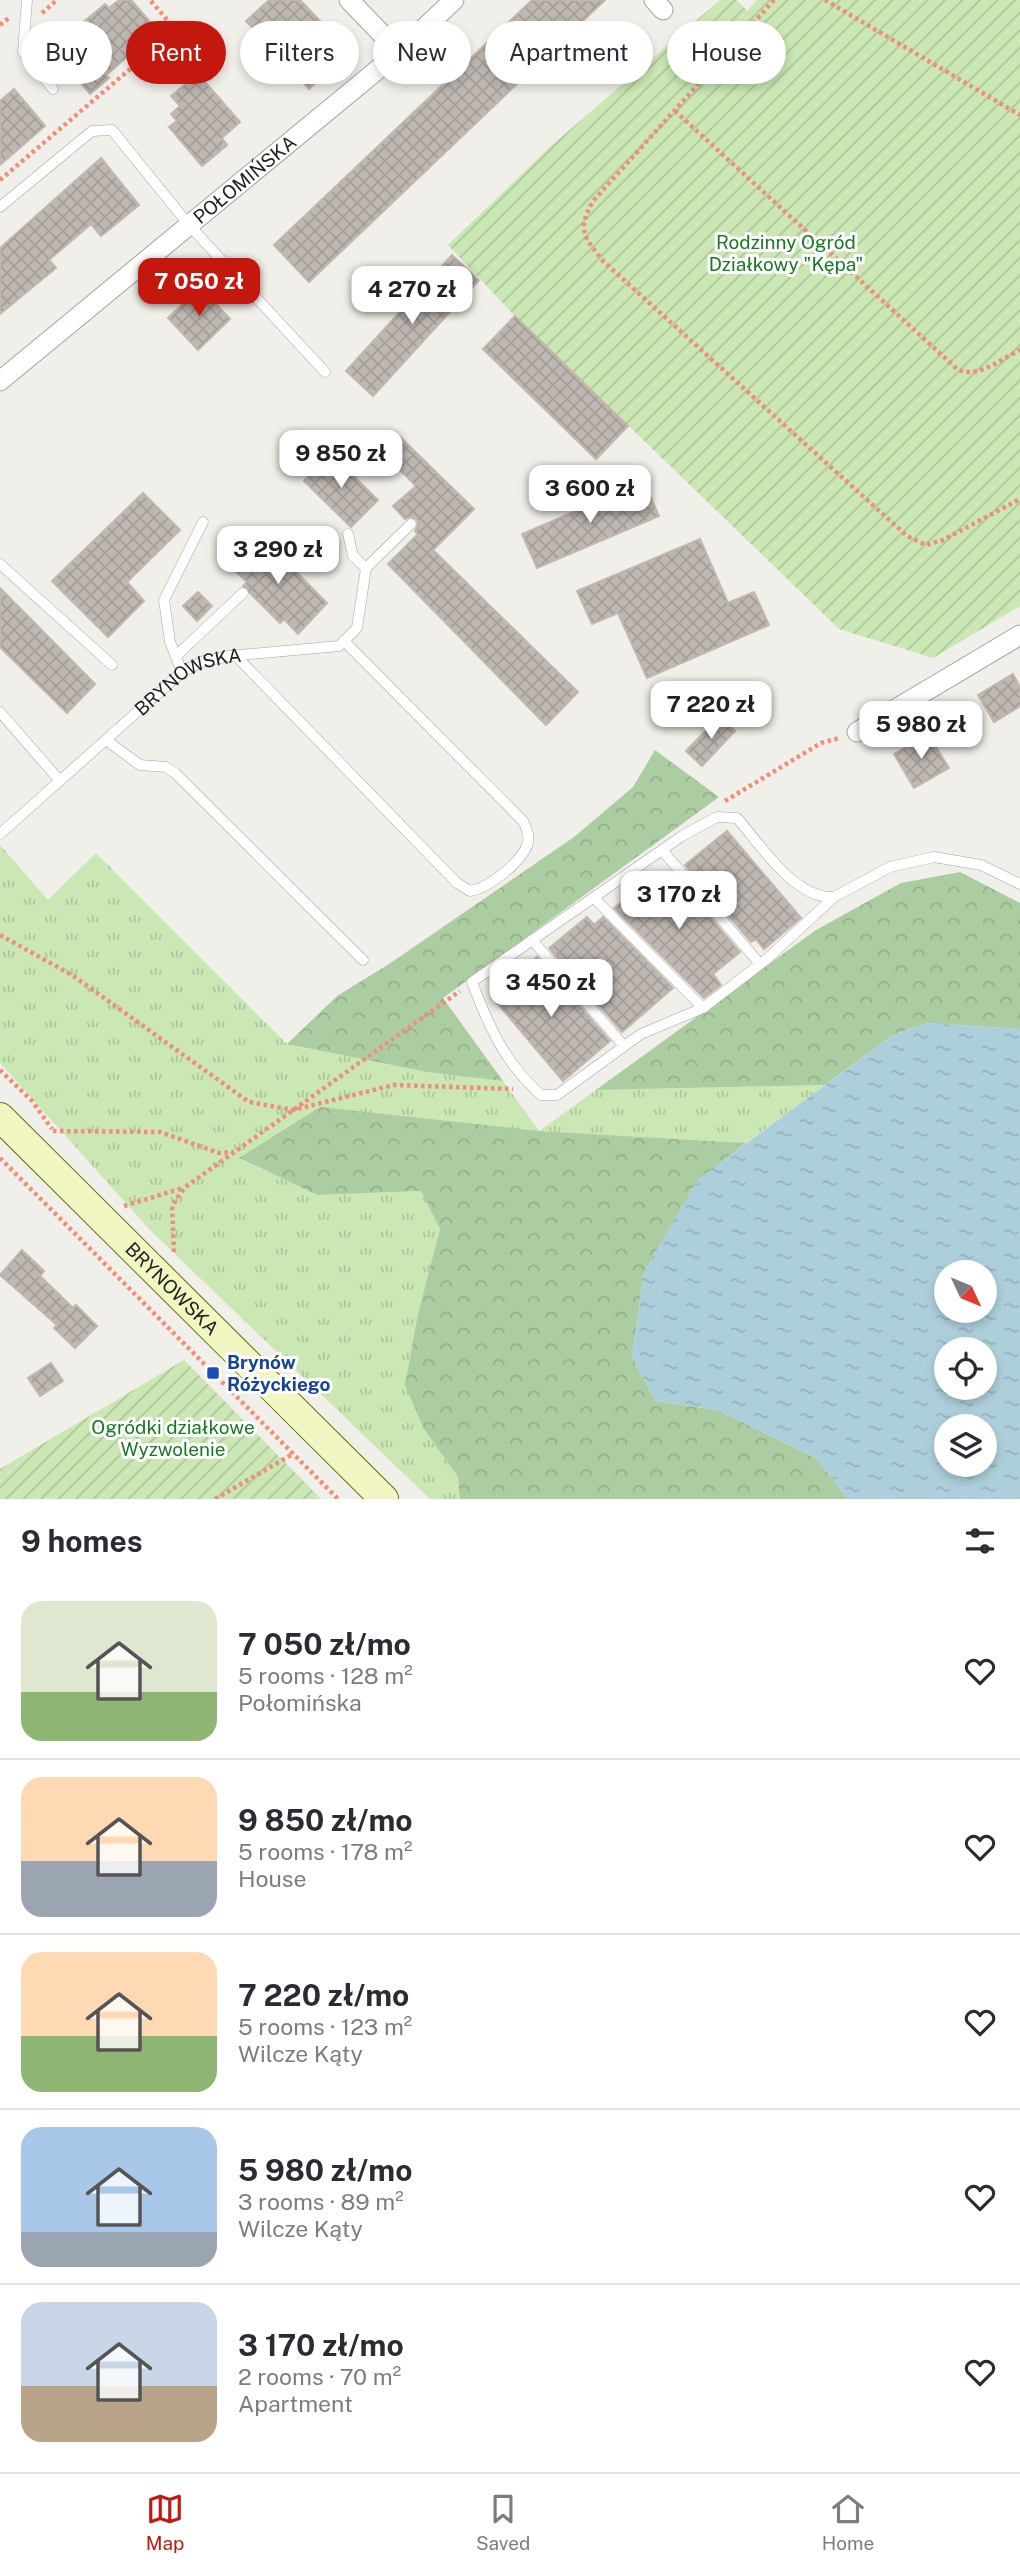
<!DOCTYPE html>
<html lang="en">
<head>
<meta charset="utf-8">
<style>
  body { margin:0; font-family:"Public Sans",sans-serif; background:#f7f7f7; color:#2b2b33; height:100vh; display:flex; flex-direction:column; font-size:26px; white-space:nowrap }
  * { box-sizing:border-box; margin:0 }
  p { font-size:23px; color:#7c7c81 }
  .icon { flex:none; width:38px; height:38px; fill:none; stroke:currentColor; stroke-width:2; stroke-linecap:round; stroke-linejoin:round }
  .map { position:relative; height:1499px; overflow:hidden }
  .side { display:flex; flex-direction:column; background:#fff; flex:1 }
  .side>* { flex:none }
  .hud { position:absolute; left:21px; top:21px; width:978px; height:63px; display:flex; gap:14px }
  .needle { width:46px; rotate:134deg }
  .tools { position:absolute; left:934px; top:1260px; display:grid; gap:14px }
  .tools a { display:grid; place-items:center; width:63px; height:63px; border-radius:50%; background:#fff; box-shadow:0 4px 10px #0003; font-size:35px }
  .price { position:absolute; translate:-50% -60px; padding:0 16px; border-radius:14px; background:#fff; color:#222; font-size:23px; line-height:46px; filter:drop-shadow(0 2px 4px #0008) }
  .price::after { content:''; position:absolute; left:50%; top:42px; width:21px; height:16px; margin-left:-10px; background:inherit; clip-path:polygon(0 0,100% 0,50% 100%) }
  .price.active { background:#c4180f; color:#fff }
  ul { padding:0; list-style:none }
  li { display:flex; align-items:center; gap:21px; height:175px; padding:0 21px }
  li+li { border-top:2px solid #e1e1e2 }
  li span { display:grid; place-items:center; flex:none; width:196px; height:140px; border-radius:21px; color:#555 }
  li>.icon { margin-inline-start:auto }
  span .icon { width:84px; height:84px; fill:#fffc; stroke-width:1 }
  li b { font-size:30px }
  h2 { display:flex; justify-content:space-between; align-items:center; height:84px; padding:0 21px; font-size:30px }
  .tag { padding:0 24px; border-radius:32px; background:#fff; box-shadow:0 4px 10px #0003; font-size:24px; line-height:63px }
  .tag.active { background:#c4180f; color:#fff }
  .tabs { display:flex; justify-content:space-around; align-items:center; height:98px; border-top:2px solid #e1e1e2; background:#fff; font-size:19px; color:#7c7c81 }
  .tabs a { display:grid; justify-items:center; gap:4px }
  .tabs .active { color:#c4180f }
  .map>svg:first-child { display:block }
  .grass { fill:url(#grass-tufts) }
  .forest { fill:url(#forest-crowns) }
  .garden { fill:url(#garden-furrows) }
  .water { fill:url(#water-ripples); fill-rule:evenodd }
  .building { fill:url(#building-cross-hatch); stroke:#c2b7ad; stroke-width:2 }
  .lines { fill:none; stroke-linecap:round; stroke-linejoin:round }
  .lane-casing { stroke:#a3a3a3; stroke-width:11 }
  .street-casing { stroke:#a3a3a3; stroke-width:21 }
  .secondary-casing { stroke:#64740e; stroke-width:30 }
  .path { stroke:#f08d7b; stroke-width:4.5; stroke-dasharray:3.5 3.5; stroke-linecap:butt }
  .lane { stroke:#fff; stroke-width:10 }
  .street { stroke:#fff; stroke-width:19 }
  .secondary { stroke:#f1f6c3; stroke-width:28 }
  .transit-dot { fill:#1a4fb4; stroke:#fff; stroke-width:2.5 }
  .labels { text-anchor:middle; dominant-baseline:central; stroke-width:6; stroke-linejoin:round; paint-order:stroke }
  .street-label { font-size:19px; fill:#222; stroke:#fff }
  .park-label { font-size:19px; fill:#157b22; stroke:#fff }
  .transit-label { font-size:19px; font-weight:bold; fill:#164399; stroke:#fff; text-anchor:start }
</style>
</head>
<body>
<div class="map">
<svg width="1020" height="1499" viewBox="0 0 1020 1499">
  <defs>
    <pattern id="grass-tufts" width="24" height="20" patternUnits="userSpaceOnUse" patternTransform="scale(1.75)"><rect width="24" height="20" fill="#cae7b4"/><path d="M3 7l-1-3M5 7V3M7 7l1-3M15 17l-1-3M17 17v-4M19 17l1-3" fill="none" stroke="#adc69a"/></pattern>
    <pattern id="forest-crowns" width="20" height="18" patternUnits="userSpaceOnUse" patternTransform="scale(1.75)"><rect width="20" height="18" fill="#accda1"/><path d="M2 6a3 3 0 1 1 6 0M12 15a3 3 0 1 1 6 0" fill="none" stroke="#94b08a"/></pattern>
    <pattern id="garden-furrows" width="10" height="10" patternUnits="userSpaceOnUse" patternTransform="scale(1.75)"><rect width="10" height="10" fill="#cae7b4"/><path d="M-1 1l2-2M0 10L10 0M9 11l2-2" fill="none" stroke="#adc69a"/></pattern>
    <pattern id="water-ripples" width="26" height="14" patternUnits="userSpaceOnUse" patternTransform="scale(1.75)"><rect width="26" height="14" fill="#adcfdb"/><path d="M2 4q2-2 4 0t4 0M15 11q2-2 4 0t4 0" fill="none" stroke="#95b1bc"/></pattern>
    <pattern id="building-cross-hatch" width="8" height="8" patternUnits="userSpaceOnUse" patternTransform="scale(1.75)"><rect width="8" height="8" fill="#bfb8b2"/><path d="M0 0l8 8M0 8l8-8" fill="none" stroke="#a49e99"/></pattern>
  </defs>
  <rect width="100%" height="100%" fill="#f1efe9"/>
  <!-- grass -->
  <path class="grass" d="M0 845 48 900 96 853 287 1044 427 1072 503 1081 539 1131 596 1090 825 1085 746 1143 539 1131 240 1159 317 1195 421 1191 440 1229 418 1314 424 1429 458 1477 460 1499H430L150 1230 0 1063Z"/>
  <!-- forest -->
  <path class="forest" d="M655 750 719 797 443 998 503 1081 427 1072 287 1044 337 996 389 964 574 837 633 787Z
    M960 872 1020 903V1029L927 1023 893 1035 825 1085 596 1090 816 930 901 883Z
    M320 1107 539 1131 746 1143 698 1180 644 1272 632 1357 656 1401 718 1410 816 1458 848 1499H460L458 1477 424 1429 405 1385 418 1314 440 1229 421 1191 317 1195 239 1158Z"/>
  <!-- garden -->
  <path class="garden" d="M720 0H737L747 11 757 0H1020V606L933 658 839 629 515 316 448 245 551 146Z
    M184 1360 321 1499H0V1469Z"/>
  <!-- water -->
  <path class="water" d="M927 1023 1020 1029V1499H848L816 1458 718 1410 656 1401 632 1357 644 1272 698 1179 893 1035ZM947 1272H985V1311H947ZM947 1349H985V1388H947ZM947 1426H985V1465H947Z"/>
  <!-- building -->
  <path class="building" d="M119 0H131L158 31 106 75 109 78 90 94 56 53 73 39 69 34 105 4 109 8Z
    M269 0H300L349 51 309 89 246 21Z
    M532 0H605L309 282 274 245Z
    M198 74 240 122 222 138 227 145 202 166 169 127 177 121 171 114 180 106 171 96Z
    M14 89 45 126 0 165V101Z
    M101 158 139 205 101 236 91 224 49 260 56 268 0 314V248Z
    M452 255 479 280 373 396 346 371Z
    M200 287 230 319 198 350 168 318Z
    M515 316 628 426 596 459 483 349Z
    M396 433 474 509 433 550 578 692 546 725 388 564 418 534 415 531 418 525 417 519 410 517 405 519 393 506 416 486 380 450Z
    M331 454 378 500 351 527 304 481Z
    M644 482 659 516 537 568 522 534Z
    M143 493 180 530 127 582 144 601 108 637 52 581Z
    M261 536 327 603 298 634 284 619 280 623 243 586 247 582 230 566Z
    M700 539 728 603 754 592 769 625 647 678 618 613 592 624 577 591Z
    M0 588 95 684 67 713 0 647Z
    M198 592 212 606 197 621 183 606Z
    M1013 674 1020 687V706L994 722 978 695Z
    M720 716 735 731 702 766 686 751Z
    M928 734 949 768 914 788 894 754Z
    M727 831 801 918 764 949 756 939 751 942 685 865Z
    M656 873 663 882 673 874 740 952 713 974 721 985 704 998 614 908Z
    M587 917 594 925 603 917 673 988 622 1032 549 948Z
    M537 957 610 1041 563 1081 492 997Z
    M22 1250 44 1271 40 1276 73 1308 76 1305 97 1326 75 1348 54 1328 57 1325 0 1275Z
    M51 1363 63 1381 40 1396 28 1378Z"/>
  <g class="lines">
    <!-- lane casing -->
    <g class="lane-casing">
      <g id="lane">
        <path d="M27 0 23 52 53 89"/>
        <path d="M0 207 92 131 112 130 189 225 325 372"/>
        <path d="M348 534 353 556 366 568"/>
        <path d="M0 564 112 665"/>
        <path d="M366 568 411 524"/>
        <path d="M235 655 457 883 470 891C489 888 522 862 528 843 530 835 526 828 523 821L344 641"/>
        <path d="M176 656 243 593"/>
        <path d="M182 672 170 642 164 600 203 522"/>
        <path d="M0 712 60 781"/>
        <path d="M106 740 140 765 166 767 175 773 363 960"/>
        <path id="s1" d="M0 834 182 672 204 661 229 656 339 646 357 628 366 568"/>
        <path d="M662 850 760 964"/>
        <path d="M834 897C794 899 761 845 737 818L717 817 682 836 472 982C489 1027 505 1063 541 1095H557L641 1034 703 1008 768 958 834 897 890 867 934 857 981 865 1020 884"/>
        <path d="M594 898 703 1008"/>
        <path d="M532 940 624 1046"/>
      </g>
    </g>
    <!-- street casing -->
    <g class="street-casing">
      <g id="street">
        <path d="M349 0 399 52"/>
        <path d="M654 0 663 10"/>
        <path id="s2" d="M0 381 399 52 454 0"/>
        <path d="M857 732 1020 635"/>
      </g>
    </g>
    <!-- secondary casing -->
    <g class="secondary-casing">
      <g id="secondary">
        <path id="s3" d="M0 1117 384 1499"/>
      </g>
    </g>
    <!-- path -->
    <path class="path" d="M774 0 593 201C576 231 585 238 604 262L907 536 926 545 943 540 1020 499
      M825 0 1020 115
      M42 13 57 0
      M0 25 10 17
      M675 111 956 368C975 381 1001 359 1020 350
      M0 180 176 30 150 0
      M725 801 821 743 839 738
      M0 935 72 975 249 1102 293 1110 394 1085 513 1089
      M0 1070 32 1101 52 1129
      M53 1131 160 1132 219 1153 234 1152
      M0 1158 338 1499
      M124 1206 183 1188
      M174 1252 172 1206 184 1188 460 991
      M215 1499 293 1454"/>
    <!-- lane -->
    <use href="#lane" class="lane"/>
    <!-- street -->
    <use href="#street" class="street"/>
    <!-- secondary -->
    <use href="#secondary" class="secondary"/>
  </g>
  <!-- markers -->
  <rect class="transit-dot" x="206" y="1366" width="14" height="14" rx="3.5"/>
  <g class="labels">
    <!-- street labels -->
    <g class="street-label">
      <text stroke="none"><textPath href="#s2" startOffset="317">POŁOMIŃSKA</textPath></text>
      <text stroke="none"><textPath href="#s1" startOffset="245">BRYNOWSKA</textPath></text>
      <text stroke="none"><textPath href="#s3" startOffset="243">BRYNOWSKA</textPath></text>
    </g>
    <!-- park labels -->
    <g class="park-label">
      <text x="786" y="242">Rodzinny Ogród<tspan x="786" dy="22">Działkowy "Kępa"</tspan></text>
      <text x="173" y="1427">Ogródki działkowe<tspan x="173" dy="22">Wyzwolenie</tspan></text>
    </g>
    <!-- transit labels -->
    <g class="transit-label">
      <text x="227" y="1362">Brynów<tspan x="227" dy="22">Różyckiego</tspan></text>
    </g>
  </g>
</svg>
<div class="tools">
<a><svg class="needle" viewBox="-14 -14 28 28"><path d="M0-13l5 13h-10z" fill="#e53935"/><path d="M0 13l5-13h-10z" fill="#7c7c81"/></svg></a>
<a><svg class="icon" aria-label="locate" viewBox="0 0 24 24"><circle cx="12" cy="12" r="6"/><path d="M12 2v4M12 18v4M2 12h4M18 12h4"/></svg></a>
<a><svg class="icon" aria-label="layers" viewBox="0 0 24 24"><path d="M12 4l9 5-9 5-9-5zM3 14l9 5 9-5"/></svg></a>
</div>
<b class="price active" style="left:199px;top:318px">7 050 zł</b>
<b class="price" style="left:412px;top:326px">4 270 zł</b>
<b class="price" style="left:341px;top:490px">9 850 zł</b>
<b class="price" style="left:590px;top:525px">3 600 zł</b>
<b class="price" style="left:278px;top:586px">3 290 zł</b>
<b class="price" style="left:711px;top:741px">7 220 zł</b>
<b class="price" style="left:921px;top:761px">5 980 zł</b>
<b class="price" style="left:679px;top:931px">3 170 zł</b>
<b class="price" style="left:551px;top:1019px">3 450 zł</b>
<div class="hud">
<a class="tag">Buy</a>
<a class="tag active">Rent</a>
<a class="tag">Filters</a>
<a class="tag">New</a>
<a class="tag">Apartment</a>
<a class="tag">House</a>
</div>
</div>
<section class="side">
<h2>9 homes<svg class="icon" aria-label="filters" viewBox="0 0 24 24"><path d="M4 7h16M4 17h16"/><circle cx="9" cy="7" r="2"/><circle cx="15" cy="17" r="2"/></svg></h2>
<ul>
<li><span style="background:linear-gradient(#dfe7d0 65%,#8fb573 0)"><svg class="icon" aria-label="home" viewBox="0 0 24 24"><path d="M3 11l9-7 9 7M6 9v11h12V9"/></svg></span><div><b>7 050 zł/mo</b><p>5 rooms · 128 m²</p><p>Połomińska</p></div><svg class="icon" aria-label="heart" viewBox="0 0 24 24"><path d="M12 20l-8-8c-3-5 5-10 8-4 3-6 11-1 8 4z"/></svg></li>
<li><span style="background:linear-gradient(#ffd9b3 60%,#9aa5b1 0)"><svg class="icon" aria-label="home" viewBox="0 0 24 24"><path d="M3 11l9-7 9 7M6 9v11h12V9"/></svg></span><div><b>9 850 zł/mo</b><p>5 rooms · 178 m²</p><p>House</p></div><svg class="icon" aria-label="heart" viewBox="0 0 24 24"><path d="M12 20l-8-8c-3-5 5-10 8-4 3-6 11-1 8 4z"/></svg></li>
<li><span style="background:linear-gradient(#ffd9b3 60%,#8fb573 0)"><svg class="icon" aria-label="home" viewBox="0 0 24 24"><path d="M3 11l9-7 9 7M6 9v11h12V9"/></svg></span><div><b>7 220 zł/mo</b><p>5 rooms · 123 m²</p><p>Wilcze Kąty</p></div><svg class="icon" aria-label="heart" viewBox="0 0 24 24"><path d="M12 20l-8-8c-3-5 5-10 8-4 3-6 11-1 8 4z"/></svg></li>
<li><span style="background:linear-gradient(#a9c7e8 75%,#9aa5b1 0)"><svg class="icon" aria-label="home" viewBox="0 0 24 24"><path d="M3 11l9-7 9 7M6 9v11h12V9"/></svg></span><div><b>5 980 zł/mo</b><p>3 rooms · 89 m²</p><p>Wilcze Kąty</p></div><svg class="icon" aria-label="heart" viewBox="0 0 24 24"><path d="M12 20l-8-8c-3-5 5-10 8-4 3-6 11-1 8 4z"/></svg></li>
<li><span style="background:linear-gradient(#c9d6e8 60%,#b9a48a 0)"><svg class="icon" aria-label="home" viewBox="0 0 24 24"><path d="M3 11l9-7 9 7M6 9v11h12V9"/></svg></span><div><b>3 170 zł/mo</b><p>2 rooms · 70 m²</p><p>Apartment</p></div><svg class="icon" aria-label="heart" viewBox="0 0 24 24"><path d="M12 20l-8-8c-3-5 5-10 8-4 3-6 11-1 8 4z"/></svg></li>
</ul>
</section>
<nav class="tabs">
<a class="active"><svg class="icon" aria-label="map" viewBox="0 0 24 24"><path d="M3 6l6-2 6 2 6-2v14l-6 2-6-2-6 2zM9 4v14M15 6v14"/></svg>Map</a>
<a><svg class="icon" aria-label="saved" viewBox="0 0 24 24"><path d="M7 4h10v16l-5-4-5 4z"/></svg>Saved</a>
<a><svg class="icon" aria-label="home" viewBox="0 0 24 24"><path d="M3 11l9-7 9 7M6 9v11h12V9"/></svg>Home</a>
</nav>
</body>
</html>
